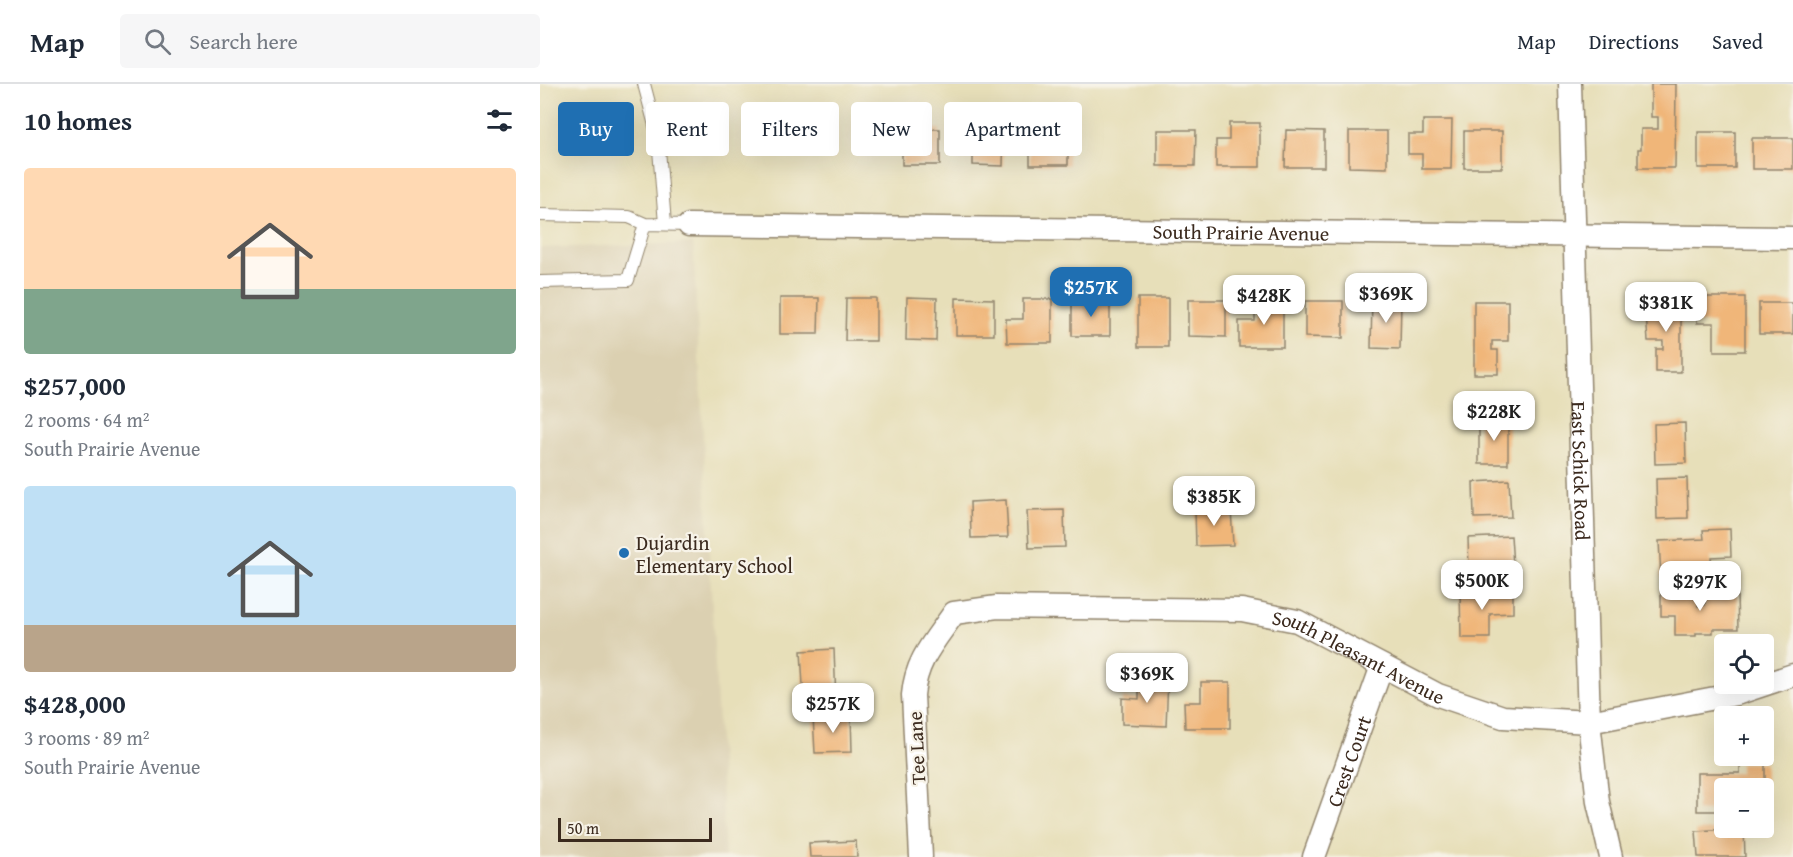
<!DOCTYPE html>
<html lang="en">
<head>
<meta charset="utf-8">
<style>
  body { margin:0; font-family:"Gentium Book Plus",serif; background:#f6f6f7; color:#1f2937; height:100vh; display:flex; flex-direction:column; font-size:22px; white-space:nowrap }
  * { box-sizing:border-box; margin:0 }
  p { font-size:20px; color:#747a83 }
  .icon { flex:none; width:33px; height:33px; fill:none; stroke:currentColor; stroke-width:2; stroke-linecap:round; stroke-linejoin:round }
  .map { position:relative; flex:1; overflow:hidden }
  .panel { display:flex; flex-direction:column; background:#fff; width:540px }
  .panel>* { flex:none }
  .hud { position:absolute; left:18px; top:18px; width:570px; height:54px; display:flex; gap:12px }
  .tools { position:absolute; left:1174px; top:550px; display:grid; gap:12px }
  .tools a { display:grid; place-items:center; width:60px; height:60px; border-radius:6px; background:#fff; box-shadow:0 6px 24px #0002; font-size:30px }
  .scale { position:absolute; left:18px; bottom:15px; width:154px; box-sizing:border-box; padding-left:6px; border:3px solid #3b2a1e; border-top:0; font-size:16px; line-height:21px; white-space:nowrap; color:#3b2a1e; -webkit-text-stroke:4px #f7f3e8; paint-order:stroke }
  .price { position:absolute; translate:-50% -51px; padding:0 14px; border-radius:12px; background:#fff; color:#222; font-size:20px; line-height:39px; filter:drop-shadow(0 2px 3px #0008) }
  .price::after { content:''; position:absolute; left:50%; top:36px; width:18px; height:14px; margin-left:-9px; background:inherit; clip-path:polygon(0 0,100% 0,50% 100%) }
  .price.selected { background:#1f6fb2; color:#fff }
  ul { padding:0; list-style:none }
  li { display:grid; align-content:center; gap:12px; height:318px; padding:0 24px }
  li span { display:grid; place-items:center; height:186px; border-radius:6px; color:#555 }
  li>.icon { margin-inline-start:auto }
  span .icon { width:108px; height:108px; fill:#fffc; stroke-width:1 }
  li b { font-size:26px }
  h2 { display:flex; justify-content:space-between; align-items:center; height:72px; padding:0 24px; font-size:26px }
  .tag { padding:0 21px; border-radius:6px; background:#fff; box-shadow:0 6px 24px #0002; font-size:21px; line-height:54px }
  .tag.selected { background:#1f6fb2; color:#fff }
  header { display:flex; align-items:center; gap:36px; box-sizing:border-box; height:84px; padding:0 30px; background:#fff; border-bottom:2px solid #e0e1e3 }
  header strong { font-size:28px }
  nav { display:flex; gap:33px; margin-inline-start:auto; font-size:21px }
  .search { width:420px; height:54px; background:#f6f6f7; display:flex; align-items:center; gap:15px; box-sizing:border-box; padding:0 21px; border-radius:6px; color:#747a83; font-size:22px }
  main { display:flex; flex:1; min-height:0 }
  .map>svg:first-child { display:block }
  .built { fill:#dbd0b1 }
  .building { fill:#f0b679 }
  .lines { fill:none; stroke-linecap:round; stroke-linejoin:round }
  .lane-casing { stroke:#91846c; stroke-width:14 }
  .street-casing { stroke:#91846c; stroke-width:25 }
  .lane { stroke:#fff; stroke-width:12 }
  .street { stroke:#fff; stroke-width:22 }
  .poi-dot { fill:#1f6fb2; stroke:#f7f3e8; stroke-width:2 }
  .labels { text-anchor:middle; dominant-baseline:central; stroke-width:4.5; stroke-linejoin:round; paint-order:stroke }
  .street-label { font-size:20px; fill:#3b2a1e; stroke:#f7f3e8 }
  .poi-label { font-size:20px; fill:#3b2a1e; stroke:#f7f3e8; text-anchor:start }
</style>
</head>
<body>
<header>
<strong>Map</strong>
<div class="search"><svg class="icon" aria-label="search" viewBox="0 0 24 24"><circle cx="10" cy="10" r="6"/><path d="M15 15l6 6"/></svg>Search here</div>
<nav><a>Map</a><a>Directions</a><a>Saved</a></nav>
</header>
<main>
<section class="panel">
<h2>10 homes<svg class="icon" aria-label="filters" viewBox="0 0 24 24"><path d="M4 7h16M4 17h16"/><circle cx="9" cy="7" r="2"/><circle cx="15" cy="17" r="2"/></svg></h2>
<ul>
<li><span style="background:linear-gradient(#ffd9b3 65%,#7fa58c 0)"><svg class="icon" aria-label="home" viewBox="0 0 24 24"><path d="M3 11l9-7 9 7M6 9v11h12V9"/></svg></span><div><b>$257,000</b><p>2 rooms · 64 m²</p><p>South Prairie Avenue</p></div></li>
<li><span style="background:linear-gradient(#bfe0f5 75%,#b9a48a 0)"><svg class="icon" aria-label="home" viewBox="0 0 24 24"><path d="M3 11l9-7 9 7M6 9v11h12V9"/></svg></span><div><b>$428,000</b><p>3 rooms · 89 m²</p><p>South Prairie Avenue</p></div></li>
</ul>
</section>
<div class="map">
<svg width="1253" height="773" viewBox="0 0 1253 773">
  <rect width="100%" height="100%" fill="#f7f3e8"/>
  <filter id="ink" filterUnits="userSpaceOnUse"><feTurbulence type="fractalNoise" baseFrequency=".0167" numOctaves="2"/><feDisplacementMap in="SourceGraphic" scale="12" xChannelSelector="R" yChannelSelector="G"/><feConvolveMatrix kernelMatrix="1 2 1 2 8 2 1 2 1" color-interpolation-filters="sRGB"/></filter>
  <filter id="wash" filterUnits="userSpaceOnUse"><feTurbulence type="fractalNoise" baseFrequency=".008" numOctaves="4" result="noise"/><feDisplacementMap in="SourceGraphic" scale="24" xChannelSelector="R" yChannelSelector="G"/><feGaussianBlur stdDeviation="1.35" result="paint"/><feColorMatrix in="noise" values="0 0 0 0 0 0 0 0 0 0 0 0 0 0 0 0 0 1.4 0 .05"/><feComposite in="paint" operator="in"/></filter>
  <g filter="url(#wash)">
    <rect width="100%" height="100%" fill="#e7dfb9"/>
    <!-- built -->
    <path class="built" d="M153 159 185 773H0V164Z"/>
    <g id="blocks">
      <!-- building -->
      <path class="building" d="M1111 0H1136L1135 84H1098V65H1101V45H1118V33H1111Z
        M883 36H912L911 85H882V70H868V50H883Z
        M433 38 464 39 463 82 433 81Z
        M689 39H720V83H676V56H689Z
        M362 45H400V81H362Z
        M490 45H528V81H490Z
        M617 46H656L655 82H617Z
        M746 46 784 47V83H745Z
        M809 47H847V84L809 83Z
        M924 47H962V84H924Z
        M1158 48H1195V84H1158Z
        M1212 54H1253V85H1212Z
        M367 213 397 214 396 257 366 256Z
        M1157 213H1205V267H1174V239H1157Z
        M240 214H279L278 250H240Z
        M306 214H336V257H305Z
        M416 214 454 215V251H416Z
        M598 214H628V263H598Z
        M483 215H512V259H467L466 235H483Z
        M832 215 861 216 860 265 831 264Z
        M532 216H570V252H532Z
        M648 216H686V253L648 252Z
        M715 216H743V263H699V237H715Z
        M765 217H803V254L765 253Z
        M934 217H968V257H952V266H958V290H934Z
        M1105 217H1141V288H1116V265H1123V257H1108Z
        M1219 219H1253V250H1219Z
        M939 337H968V380H939Z
        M1145 339 1146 379 1115 380 1114 340Z
        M1147 394 1148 434 1117 435 1116 395Z
        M969 396 971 433 934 434 933 398Z
        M466 416 468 453 431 454 430 418Z
        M691 424 693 461 656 462 655 425Z
        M524 426 525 463 489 464 487 427Z
        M1190 445 1191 472 1171 473 1172 491 1121 493 1119 457 1164 455 1163 446Z
        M971 452 973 482 929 484 928 454Z
        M920 506H973V529L950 530V554H921Z
        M1121 507H1158V522L1165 521V511H1197L1198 545H1173V549H1156V552H1135V532H1121Z
        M294 565 296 617 264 619 261 567Z
        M599 595H628L626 642 582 640V614L599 615Z
        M661 598H690V644H645L644 618H661Z
        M311 630 312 668 275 669 273 632Z
        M1200 679H1225V705H1185V727H1157V689H1200Z
        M1204 744 1205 773H1158L1156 747Z
        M316 757 317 773H270L269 759Z"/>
    </g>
  </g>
  <g filter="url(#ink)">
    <use href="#blocks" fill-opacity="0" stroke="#91846c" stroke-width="1.5"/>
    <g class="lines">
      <!-- lane casing -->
      <g class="lane-casing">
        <path id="lane" d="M104 0 118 53 125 140
          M0 131 89 133 105 140
          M0 198 88 196 105 140 149 141"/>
      </g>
      <!-- street casing -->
      <g class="street-casing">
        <g id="street">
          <path id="s1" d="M1030 0 1049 638 1058 718 1071 773"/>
          <path id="s2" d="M149 141 1253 154"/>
          <path id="s3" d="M381 773 373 611C376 576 394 558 414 529L457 523 702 526 757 537 898 611 963 633 1049 638 1196 610 1253 591"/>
          <path id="s4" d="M774 773 842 582"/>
        </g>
      </g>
      <!-- lane -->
      <use href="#lane" class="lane"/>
      <!-- street -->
      <use href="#street" class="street"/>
    </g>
  </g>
  <!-- markers -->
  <circle class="poi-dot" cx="84" cy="469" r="6"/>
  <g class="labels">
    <!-- street labels -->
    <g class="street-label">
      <text stroke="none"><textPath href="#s2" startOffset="552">South Prairie Avenue</textPath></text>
      <text stroke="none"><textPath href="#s1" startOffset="387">East Schick Road</textPath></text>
      <text stroke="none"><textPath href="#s3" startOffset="670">South Pleasant Avenue</textPath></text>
      <text transform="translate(376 664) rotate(-93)">Tee Lane</text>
      <text stroke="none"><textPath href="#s4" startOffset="102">Crest Court</textPath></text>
    </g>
    <!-- poi labels -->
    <g class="poi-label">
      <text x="96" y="458">Dujardin<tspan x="96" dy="23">Elementary School</tspan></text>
    </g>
  </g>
</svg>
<div class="tools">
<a><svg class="icon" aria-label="locate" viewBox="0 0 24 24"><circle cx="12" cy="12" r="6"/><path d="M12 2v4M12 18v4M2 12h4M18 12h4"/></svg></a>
<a>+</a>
<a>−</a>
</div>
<div class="scale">50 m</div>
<b class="price selected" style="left:551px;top:234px">$257K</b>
<b class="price" style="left:846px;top:240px">$369K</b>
<b class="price" style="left:724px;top:242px">$428K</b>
<b class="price" style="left:1126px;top:249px">$381K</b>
<b class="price" style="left:954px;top:358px">$228K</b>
<b class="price" style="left:674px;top:443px">$385K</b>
<b class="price" style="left:942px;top:527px">$500K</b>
<b class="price" style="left:1160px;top:528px">$297K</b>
<b class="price" style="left:607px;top:620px">$369K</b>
<b class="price" style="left:293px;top:650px">$257K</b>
<div class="hud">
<a class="tag selected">Buy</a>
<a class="tag">Rent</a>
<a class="tag">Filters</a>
<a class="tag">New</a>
<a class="tag">Apartment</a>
</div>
</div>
</main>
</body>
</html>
